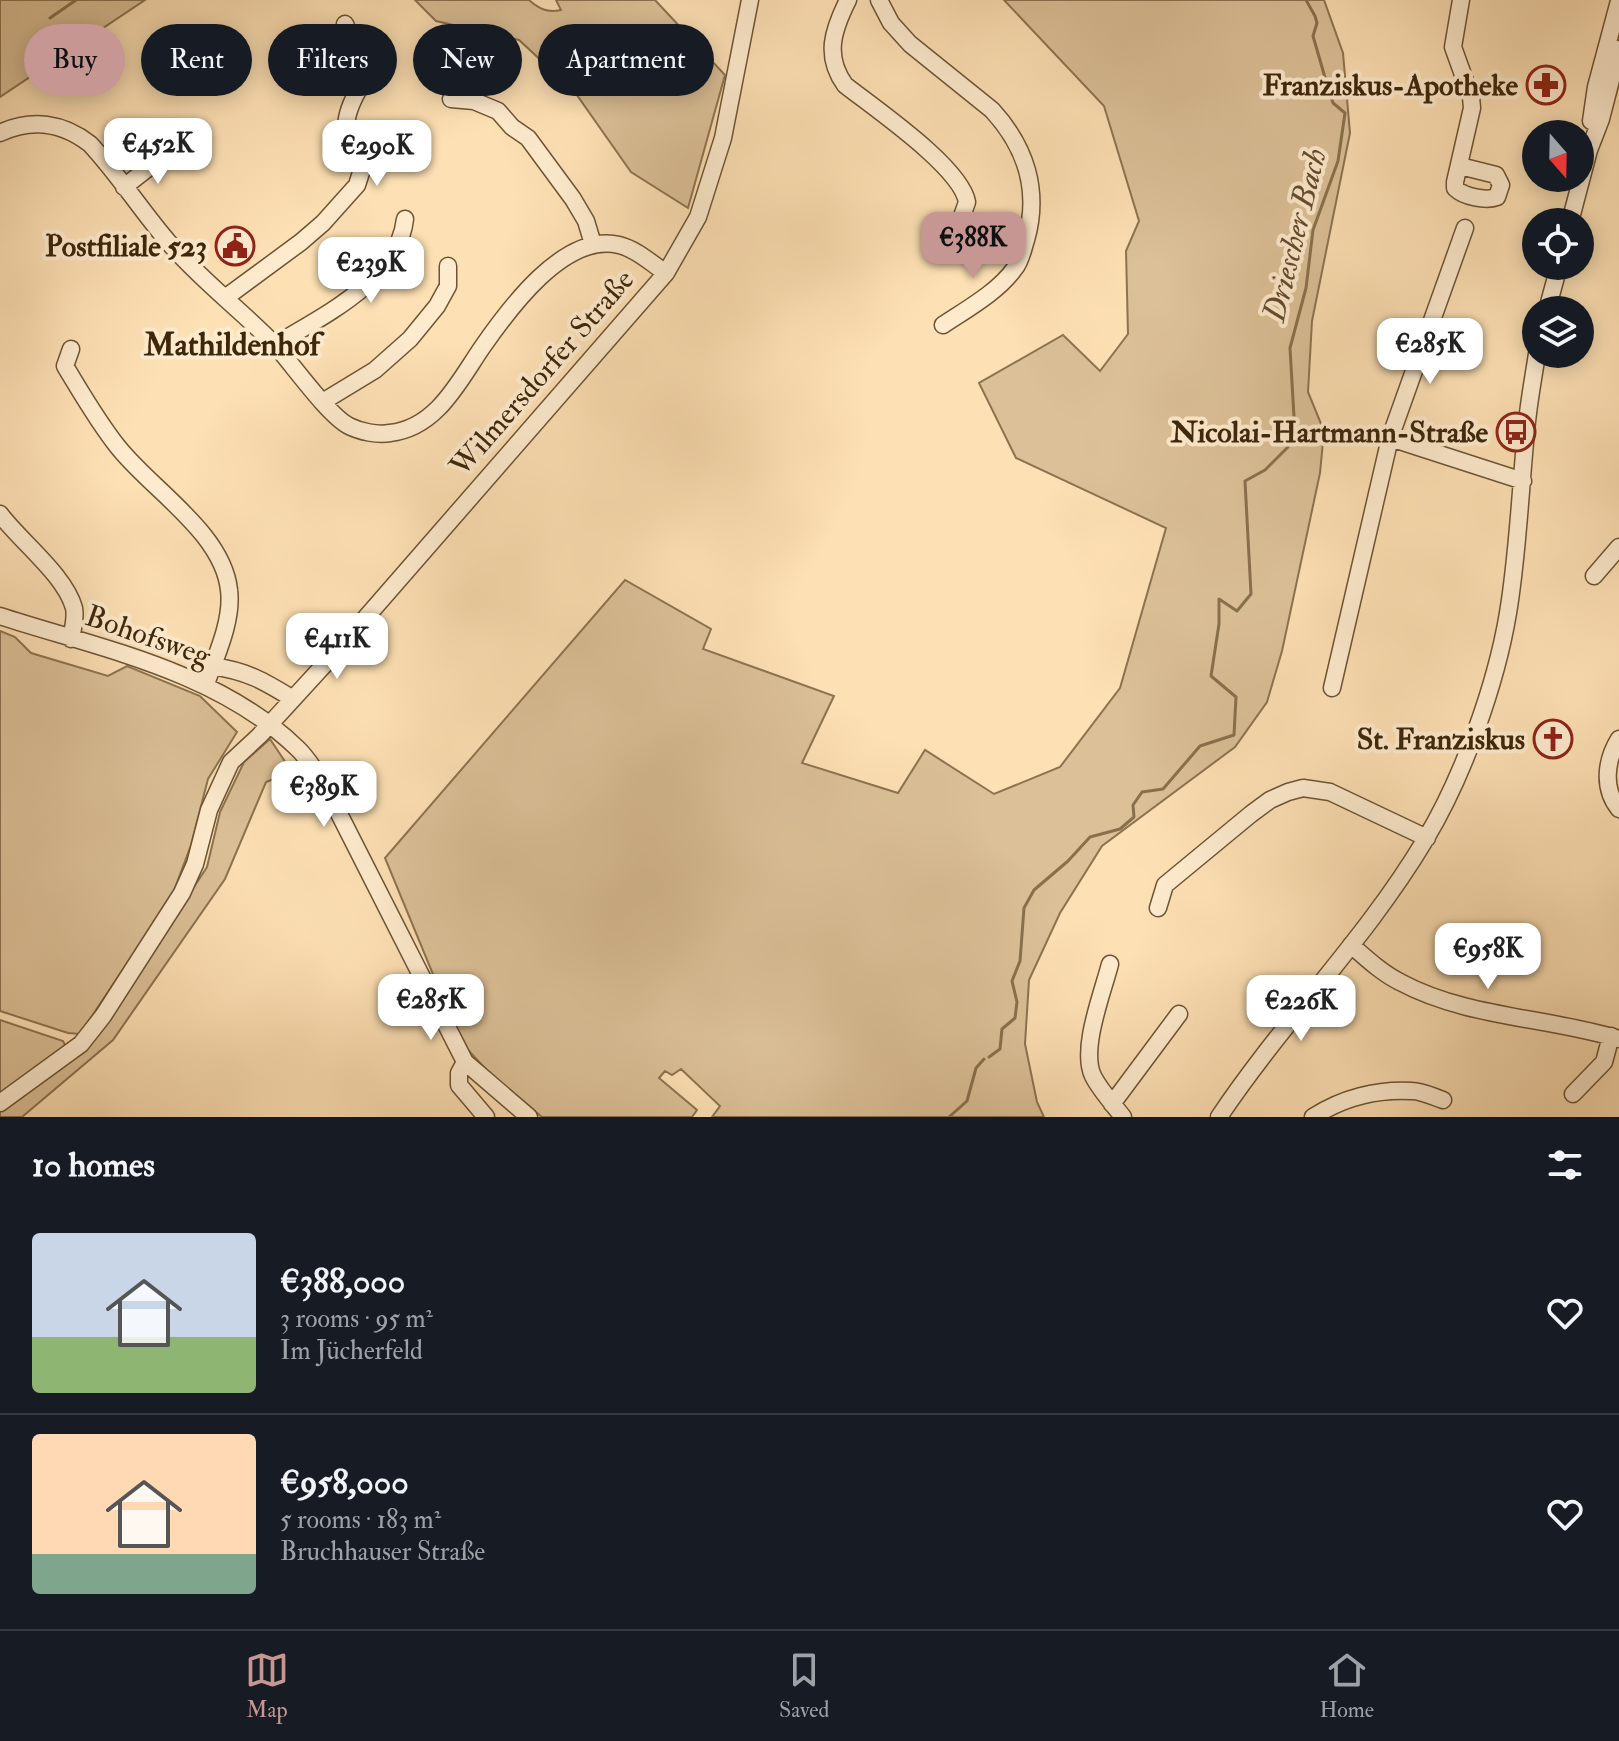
<!DOCTYPE html>
<html lang="en">
<head>
<meta charset="utf-8">
<style>
  body { margin:0; font-family:"IM FELL Double Pica",serif; background:#242831; color:#f1f3f6; height:100vh; display:flex; flex-direction:column; font-size:30px; white-space:nowrap }
  * { box-sizing:border-box; margin:0 }
  p { font-size:26px; color:#9ea1a6 }
  .icon { flex:none; width:44px; height:44px; fill:none; stroke:currentColor; stroke-width:2; stroke-linecap:round; stroke-linejoin:round }
  .map { position:relative; height:1117px; overflow:hidden }
  .panel { display:flex; flex-direction:column; background:#171b24; flex:1 }
  .panel>* { flex:none }
  .hud { position:absolute; left:24px; top:24px; width:800px; height:72px; display:flex; gap:16px }
  .needle { width:52px; rotate:160deg }
  .tools { position:absolute; left:1522px; top:120px; display:grid; gap:16px }
  .tools a { display:grid; place-items:center; width:72px; height:72px; border-radius:50%; background:#171b24; box-shadow:0 4px 20px #0003; font-size:40px }
  .price { position:absolute; translate:-50% -68px; padding:0 18px; border-radius:16px; background:#fff; color:#222; font-size:26px; line-height:52px; filter:drop-shadow(0 2px 4px #0008) }
  .price::after { content:''; position:absolute; left:50%; top:48px; width:24px; height:18px; margin-left:-12px; background:inherit; clip-path:polygon(0 0,100% 0,50% 100%) }
  .price.current { background:#c59692; color:#111 }
  ul { padding:0; list-style:none }
  li { display:flex; align-items:center; gap:24px; height:200px; padding:0 32px }
  li+li { border-top:2px solid #363941 }
  li span { display:grid; place-items:center; flex:none; width:224px; height:160px; border-radius:8px; color:#555 }
  li>.icon { margin-inline-start:auto }
  span .icon { width:96px; height:96px; fill:#fffc; stroke-width:1 }
  li b { font-size:34px }
  h2 { display:flex; justify-content:space-between; align-items:center; height:96px; padding:0 32px; font-size:34px }
  .pill { padding:0 28px; border-radius:36px; background:#171b24; box-shadow:0 4px 20px #0003; font-size:28px; line-height:72px }
  .pill.current { background:#c59692; color:#111 }
  .dock { display:flex; justify-content:space-around; align-items:center; height:112px; border-top:2px solid #363941; background:#171b24; font-size:22px; color:#9ea1a6 }
  .dock a { display:grid; justify-items:center; gap:4px }
  .dock .current { color:#c59692 }
  .map>svg:first-child { display:block }
  .green { fill:#dcc097; stroke:#8c7350; stroke-width:2 }
  .lines { fill:none; stroke-linecap:round; stroke-linejoin:round }
  .stream { stroke:#89704d; stroke-width:3 }
  .minor-casing { stroke:#6d5434; stroke-width:19 }
  .minor { stroke:#feebce; stroke-width:16 }
  .labels { text-anchor:middle; dominant-baseline:central; stroke-width:8; stroke-linejoin:round; paint-order:stroke }
  .poi-label { font-size:30px; font-weight:bold; fill:#3d260a; stroke:#feebce; text-anchor:end }
  .street-label { font-size:30px; fill:#3d260a; stroke:#feebce }
  .water-label { font-size:32px; font-style:italic; fill:#634b2c; stroke:#feebce }
  .neighbourhood-label { font-size:32px; font-weight:bold; fill:#3d260a; stroke:#feebce }
</style>
</head>
<body>
<div class="map">
<svg width="1619" height="1117" viewBox="0 0 1619 1117">
  <rect width="100%" height="100%" fill="#fde0b4"/>
  <filter id="stains"><feTurbulence type="fractalNoise" baseFrequency=".0025" numOctaves="4"/><feColorMatrix values="0 0 0 0 .2 0 0 0 0 .09 0 0 0 0 .02 0 0 0 .5 -.17"/></filter>
  <radialGradient id="worn" r=".72"><stop offset=".6" stop-color="#630" stop-opacity="0"/><stop offset="1" stop-color="#630" stop-opacity=".3"/></radialGradient>
  <!-- green -->
  <path class="green" d="M0 0H145L0 97Z
    M415 0H529C539 9 548 13 561 10L556 0H655L725 75 688 208 631 172 574 91 519 40 436 21Z
    M1004 0H1324L1343 53 1350 133 1312 321 1308 392 1324 431 1320 473 1282 651 1267 702 1235 747 1102 846 1060 913 1029 980 1025 1044 1037 1102 1044 1117H712L720 1106 681 1069 672 1075 665 1071 659 1078 697 1110 692 1117H542L496 1080 468 1050 449 1013 385 858 625 580 711 629 703 649 834 696 802 763 898 793 925 750 994 794 1060 767 1120 688 1166 528 1016 458 979 383 1063 335 1100 371 1128 334 1126 251 1139 221 1104 106Z
    M0 631 15 637 31 653 108 676 127 666 200 696 237 732 208 779 191 845 172 896 80 1034 68 1033 0 1011Z
    M270 739 292 772 266 782 225 879 113 1040 22 1117H0V1110L103 1025 207 867 220 812 244 762Z
    M0 1020 63 1041 66 1047 0 1094Z"/>
  <g class="lines">
    <!-- stream -->
    <path class="stream" d="M50 18 76 0
      M989 1057 1000 1049 1002 1029 1015 1018 1017 1002 1012 981 1020 961 1024 908 1034 890 1068 861 1090 837 1120 829 1134 817 1133 805 1142 792 1163 789 1200 746 1234 735 1236 697 1211 676 1219 624V599L1237 611 1251 594 1245 481 1265 470 1288 447 1294 417 1290 348 1306 288 1313 230 1338 161 1345 113 1333 103 1326 81 1313 36 1317 23 1315 16 1306 0
      M949 1117 967 1101 976 1068 984 1059"/>
    <!-- minor casing -->
    <g class="minor-casing">
      <path id="minor" d="M848 0C833 30 824 56 845 85 874 108 961 167 967 202L959 225
        M879 0 891 23 910 44 992 110C1026 147 1040 191 1026 240 1023 249 1021 261 1015 268 998 292 967 309 943 325
        M451 99 474 101 498 111 512 127 528 138 573 199 586 221 593 244
        M1591 121 1596 87 1619 1
        M0 133C32 118 63 123 90 144 119 175 142 212 170 244 202 281 241 310 275 345 293 365 328 415 349 426 361 432 377 435 390 433 436 428 458 383 481 349 508 310 564 232 619 245 636 249 651 263 666 273
        M1460 166 1496 175 1501 185 1497 197C1486 201 1464 197 1455 188V182L1472 108 1471 97 1453 47 1461 0
        M124 187 166 154
        M1570 222 1589 150 1601 119 1619 49
        M1465 228 1390 438 1523 481
        M225 298 301 242 323 223 357 185 365 160C332 134 349 105 367 75L345 24
        M1547 310 1559 266
        M275 345C322 316 398 281 405 219
        M71 349 65 366C82 394 98 422 118 447 152 490 223 533 229 590 233 620 216 656 206 684
        M324 401 375 370 410 339 437 306 448 286V266
        M0 514C20 541 65 575 74 608 76 618 73 628 71 639
        M1594 576 1619 547
        M0 616C102 649 217 671 297 748 307 757 315 771 323 782L465 1062 529 1117
        M212 666C247 671 264 681 293 699
        M1332 688 1390 438
        M1619 739C1606 760 1602 788 1619 809
        M1158 908 1165 885 1251 814 1270 800 1288 792 1303 788 1330 792 1427 838
        M1351 945C1367 959 1382 973 1400 982 1467 1018 1547 1017 1619 1039
        M1110 964C1103 992 1080 1049 1093 1076 1100 1090 1113 1104 1123 1117
        M465 1062 459 1073V1085L486 1117
        M1573 1094 1604 1062 1611 1036
        M0 1103 81 1044 103 1016 182 893 195 864 209 810 231 762 259 736 335 653 666 273 698 217 723 138 750 0
        M1112 1104 1179 1014
        M1219 1117C1283 1021 1366 939 1425 840 1463 777 1496 685 1508 613 1518 553 1520 493 1526 432 1528 406 1533 380 1537 354
        M1313 1117C1342 1098 1377 1089 1412 1091 1422 1091 1434 1097 1443 1100"/>
    </g>
    <!-- minor -->
    <use href="#minor" class="minor"/>
  </g>
  <!-- icons -->
  <defs>
    <g id="pharmacy-ring" transform="scale(2)"><circle r="9.5" fill="#feebce" stroke="#8f2418" stroke-width="1.5"/><path d="M-2-6h4v4h4v4h-4v4h-4v-4h-4v-4h4Z" fill="#8f2418"/></g>
    <g id="civic-ring" transform="scale(2)"><circle r="9.5" fill="#feebce" stroke="#8f2418" stroke-width="1.5"/><path d="M-.6-6.5H3V-4.5H.6V-3L4-1V1h2V6H-6V1h2V-1L-.6-3ZM-1.2 2.5V6h2.4V2.5Z" fill="#8f2418"/></g>
    <g id="bus-ring" transform="scale(2)"><circle r="9.5" fill="#feebce" stroke="#8f2418" stroke-width="1.5"/><path d="M-5-6H5V4H4V6H2V4H-2V6H-4V4H-5ZM-3.5-4V0h7V-4ZM-3.5 1.2v1.5H-2V1.2ZM2 1.2v1.5H3.5V1.2Z" fill="#8f2418"/></g>
    <g id="church-ring" transform="scale(2)"><circle r="9.5" fill="#feebce" stroke="#8f2418" stroke-width="1.5"/><path d="M-1.2-6h2.4v3.5h3.3v2.4h-3.3V6h-2.4V-.1h-3.3v-2.4h3.3Z" fill="#8f2418"/></g>
  </defs>
  <g fill-rule="evenodd">
    <use href="#pharmacy-ring" x="1546" y="85"/>
    <use href="#civic-ring" x="235" y="246"/>
    <use href="#bus-ring" x="1516" y="432"/>
    <use href="#church-ring" x="1553" y="739"/>
  </g>
  <g class="labels">
    <!-- poi labels -->
    <g class="poi-label">
      <text x="1518" y="85">Franziskus-Apotheke</text>
      <text x="207" y="246">Postfiliale 523</text>
      <text x="1488" y="432">Nicolai-Hartmann-Straße</text>
      <text x="1525" y="739">St. Franziskus</text>
    </g>
    <!-- street labels -->
    <g class="street-label">
      <text transform="translate(542 373) rotate(-49)">Wilmersdorfer Straße</text>
      <text transform="translate(148 636) rotate(19)">Bohofsweg</text>
    </g>
    <!-- water labels -->
    <g class="water-label">
      <text transform="translate(1295 235) rotate(-76)">Driescher Bach</text>
    </g>
    <!-- neighbourhood labels -->
    <g class="neighbourhood-label">
      <text x="232" y="345">Mathildenhof</text>
    </g>
  </g>
  <rect width="100%" height="100%" filter="url(#stains)"/>
  <rect width="100%" height="100%" fill="url(#worn)"/>
</svg>
<div class="tools">
<a><svg class="needle" viewBox="-14 -14 28 28"><path d="M0-13l5 13h-10z" fill="#e53935"/><path d="M0 13l5-13h-10z" fill="#9ea1a6"/></svg></a>
<a><svg class="icon" aria-label="locate" viewBox="0 0 24 24"><circle cx="12" cy="12" r="6"/><path d="M12 2v4M12 18v4M2 12h4M18 12h4"/></svg></a>
<a><svg class="icon" aria-label="layers" viewBox="0 0 24 24"><path d="M12 4l9 5-9 5-9-5zM3 14l9 5 9-5"/></svg></a>
</div>
<b class="price" style="left:158px;top:186px">€452K</b>
<b class="price" style="left:377px;top:188px">€290K</b>
<b class="price current" style="left:973px;top:280px">€388K</b>
<b class="price" style="left:371px;top:305px">€239K</b>
<b class="price" style="left:1430px;top:386px">€285K</b>
<b class="price" style="left:337px;top:681px">€411K</b>
<b class="price" style="left:324px;top:829px">€389K</b>
<b class="price" style="left:1488px;top:991px">€958K</b>
<b class="price" style="left:431px;top:1042px">€285K</b>
<b class="price" style="left:1301px;top:1043px">€226K</b>
<div class="hud">
<a class="pill current">Buy</a>
<a class="pill">Rent</a>
<a class="pill">Filters</a>
<a class="pill">New</a>
<a class="pill">Apartment</a>
</div>
</div>
<section class="panel">
<h2>10 homes<svg class="icon" aria-label="filters" viewBox="0 0 24 24"><path d="M4 7h16M4 17h16"/><circle cx="9" cy="7" r="2"/><circle cx="15" cy="17" r="2"/></svg></h2>
<ul>
<li><span style="background:linear-gradient(#c9d6e8 65%,#8fb573 0)"><svg class="icon" aria-label="home" viewBox="0 0 24 24"><path d="M3 11l9-7 9 7M6 9v11h12V9"/></svg></span><div><b>€388,000</b><p>3 rooms · 95 m²</p><p>Im Jücherfeld</p></div><svg class="icon" aria-label="heart" viewBox="0 0 24 24"><path d="M12 20l-8-8c-3-5 5-10 8-4 3-6 11-1 8 4z"/></svg></li>
<li><span style="background:linear-gradient(#ffd9b3 75%,#7fa58c 0)"><svg class="icon" aria-label="home" viewBox="0 0 24 24"><path d="M3 11l9-7 9 7M6 9v11h12V9"/></svg></span><div><b>€958,000</b><p>5 rooms · 183 m²</p><p>Bruchhauser Straße</p></div><svg class="icon" aria-label="heart" viewBox="0 0 24 24"><path d="M12 20l-8-8c-3-5 5-10 8-4 3-6 11-1 8 4z"/></svg></li>
</ul>
</section>
<nav class="dock">
<a class="current"><svg class="icon" aria-label="map" viewBox="0 0 24 24"><path d="M3 6l6-2 6 2 6-2v14l-6 2-6-2-6 2zM9 4v14M15 6v14"/></svg>Map</a>
<a><svg class="icon" aria-label="saved" viewBox="0 0 24 24"><path d="M7 4h10v16l-5-4-5 4z"/></svg>Saved</a>
<a><svg class="icon" aria-label="home" viewBox="0 0 24 24"><path d="M3 11l9-7 9 7M6 9v11h12V9"/></svg>Home</a>
</nav>
</body>
</html>
